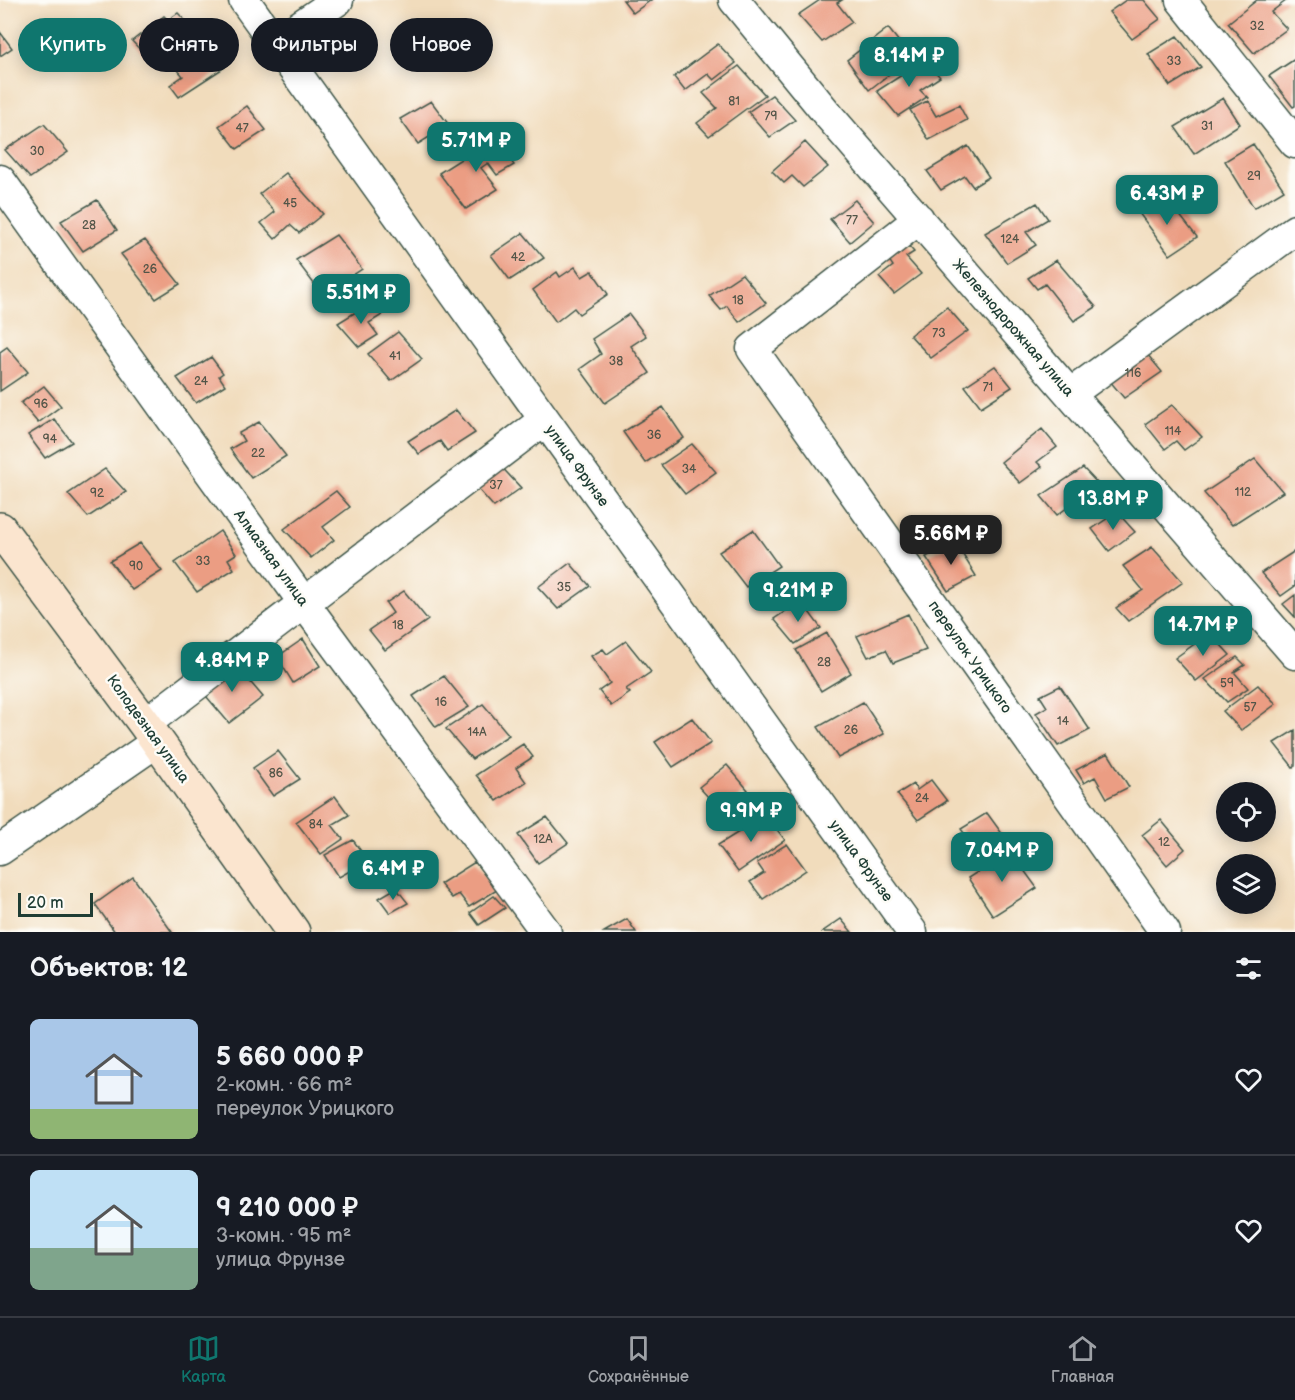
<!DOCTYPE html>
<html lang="ru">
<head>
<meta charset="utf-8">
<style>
  body { margin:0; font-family:"Balsamiq Sans",sans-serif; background:#242831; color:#f1f3f6; height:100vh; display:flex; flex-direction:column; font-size:22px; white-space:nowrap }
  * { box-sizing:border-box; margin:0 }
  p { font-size:20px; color:#9ea1a6 }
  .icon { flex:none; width:33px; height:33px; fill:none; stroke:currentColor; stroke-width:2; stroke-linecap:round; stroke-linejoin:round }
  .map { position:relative; height:932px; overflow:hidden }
  .drawer { display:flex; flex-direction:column; background:#171b24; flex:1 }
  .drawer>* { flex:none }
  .guide { position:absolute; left:18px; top:18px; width:600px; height:54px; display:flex; gap:12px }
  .tools { position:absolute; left:1216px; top:782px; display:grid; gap:12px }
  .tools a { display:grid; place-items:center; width:60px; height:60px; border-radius:50%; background:#171b24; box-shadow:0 3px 15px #0003; font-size:30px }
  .scale { position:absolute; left:18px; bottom:15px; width:75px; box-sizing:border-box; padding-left:6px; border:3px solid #1f3d34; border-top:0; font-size:16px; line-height:21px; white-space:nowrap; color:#1f3d34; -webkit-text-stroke:4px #fdfcf7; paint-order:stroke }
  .price { position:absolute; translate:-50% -51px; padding:0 14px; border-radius:12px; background:#0f766e; color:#fff; font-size:20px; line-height:39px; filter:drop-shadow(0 2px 3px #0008) }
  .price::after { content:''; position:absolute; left:50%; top:36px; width:18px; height:14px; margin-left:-9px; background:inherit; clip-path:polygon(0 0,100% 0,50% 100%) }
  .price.active { background:#222; color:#fff }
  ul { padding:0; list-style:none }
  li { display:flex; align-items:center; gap:18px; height:150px; padding:0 30px }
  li+li { border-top:2px solid #363941 }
  li span { display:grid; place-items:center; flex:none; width:168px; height:120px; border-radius:9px; color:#555 }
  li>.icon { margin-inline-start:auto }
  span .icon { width:72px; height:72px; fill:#fffc; stroke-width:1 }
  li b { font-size:26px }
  h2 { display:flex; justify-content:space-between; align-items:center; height:72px; padding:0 30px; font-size:26px }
  .chip { padding:0 21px; border-radius:27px; background:#171b24; box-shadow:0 3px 15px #0003; font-size:21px; line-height:54px }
  .chip.active { background:#0f766e; color:#fff }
  .dock { display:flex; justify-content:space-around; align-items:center; height:84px; border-top:2px solid #363941; background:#171b24; font-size:16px; color:#9ea1a6 }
  .dock a { display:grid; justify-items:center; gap:3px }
  .dock .active { color:#0f766e }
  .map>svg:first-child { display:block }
  .building { fill:#eb9d83 }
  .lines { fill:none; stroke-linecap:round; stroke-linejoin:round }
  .street-casing { stroke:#3e5548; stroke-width:33 }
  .secondary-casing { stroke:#3e5548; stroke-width:36 }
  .street { stroke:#fff; stroke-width:30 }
  .secondary { stroke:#fbe5cf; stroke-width:33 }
  .labels { text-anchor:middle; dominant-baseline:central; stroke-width:5; stroke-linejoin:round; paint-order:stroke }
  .number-label { font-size:12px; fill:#525548 }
  .street-label { font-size:15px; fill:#1f3d34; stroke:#fdfcf7 }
</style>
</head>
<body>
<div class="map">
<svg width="1295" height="932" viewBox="0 0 1295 932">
  <rect width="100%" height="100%" fill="#fdfcf7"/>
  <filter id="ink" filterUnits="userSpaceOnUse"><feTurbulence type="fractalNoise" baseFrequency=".0167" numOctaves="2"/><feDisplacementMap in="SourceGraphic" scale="12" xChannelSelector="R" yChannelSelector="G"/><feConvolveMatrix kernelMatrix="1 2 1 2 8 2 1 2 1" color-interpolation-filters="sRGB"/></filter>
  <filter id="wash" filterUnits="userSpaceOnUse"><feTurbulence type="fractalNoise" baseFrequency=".008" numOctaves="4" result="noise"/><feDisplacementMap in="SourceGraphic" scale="24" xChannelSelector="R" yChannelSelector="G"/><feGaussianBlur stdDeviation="1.35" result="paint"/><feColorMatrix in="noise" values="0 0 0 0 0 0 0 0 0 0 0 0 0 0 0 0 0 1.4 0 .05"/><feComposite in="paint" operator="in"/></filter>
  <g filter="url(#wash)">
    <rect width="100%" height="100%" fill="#f1dcbc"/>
    <g id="blocks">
      <!-- building -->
      <path class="building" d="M623 0H651L633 13Z
        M820 0H842L837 3 852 22 822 42 798 15Z
        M1126 0H1144L1160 19 1132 39 1109 12Z
        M1257 0H1287L1271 12 1287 29 1254 53 1228 23Z
        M178 13 200 36 167 59 158 48 146 56 132 41 164 16 168 20Z
        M888 28 911 57 869 90 847 60Z
        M0 32 12 48 0 56Z
        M1177 36 1201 67 1170 86 1148 54Z
        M203 40 225 67 179 97 170 85 183 76 172 63Z
        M718 44 736 63 714 80 708 74 685 91 674 77Z
        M1295 59V106L1293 107 1269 76Z
        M925 60 940 77 920 90 927 97 898 116 877 91Z
        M739 66 765 95 709 136 697 123 717 108 703 93Z
        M772 95 795 120 770 137 748 112Z
        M1223 98 1240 124 1194 154 1175 127Z
        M431 101 449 125 418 144 400 119Z
        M927 101 936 116 959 105 967 120 929 140 910 110Z
        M247 106 266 130 237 149 219 126Z
        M44 124 68 152 30 178 5 150Z
        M494 138 514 165 497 175 488 163 481 168 498 189 466 209 439 173Z
        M805 142 828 167 803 187 792 176 784 183 772 171Z
        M1253 144 1284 190 1254 208 1225 161Z
        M968 146 989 177 973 187 965 176 941 190 927 171Z
        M286 173 323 214 299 233 290 225 275 239 261 223 275 212 259 194Z
        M1153 197 1166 214 1175 209 1197 237 1170 255 1136 209Z
        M97 200 117 230 83 251 61 221Z
        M855 200 874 222 850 242 830 219Z
        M1037 203 1048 219 1026 232 1036 245 1007 263 985 233Z
        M523 233 544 258 510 280 491 255Z
        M336 235 362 269 341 283 345 288 327 301 296 260Z
        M145 240 180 284 156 299 121 254Z
        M906 243 914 252 906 257 921 274 894 294 879 277 893 266 887 257Z
        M1056 260 1096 307 1074 321 1045 284 1037 289 1028 278Z
        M575 267 582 277 592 271 608 294 579 314 574 308 556 322 533 290 557 272 560 277Z
        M742 274 766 303 739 322 727 306 721 310 709 296Z
        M372 302 382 315 369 323 378 335 359 347 338 323Z
        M947 307 968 331 931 358 910 335Z
        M629 314 646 336 631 346 650 373 605 403 580 369 601 354 592 339Z
        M398 332 422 359 391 381 368 354Z
        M7 347 28 372 0 391V352Z
        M1142 348 1162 372 1124 398 1104 374Z
        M211 357 223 373 219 376 225 385 196 403 177 378Z
        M995 366 1012 387 981 407 965 386Z
        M44 386 61 406 38 423 21 403Z
        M1172 405 1202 437 1184 450 1176 441 1165 449 1145 424Z
        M663 407 684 438 645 463 623 432Z
        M456 410 475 433 447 451 440 441 419 454 408 441Z
        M54 419 72 442 45 458 28 435Z
        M259 422 286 456 251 478 230 449 244 441 239 433Z
        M1042 429 1057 447 1037 462 1042 467 1020 483 1001 462Z
        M692 444 716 472 685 494 661 465Z
        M1255 459 1283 492 1232 525 1204 493Z
        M496 461 521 488 494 507 471 481Z
        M1083 468 1099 485 1057 515 1041 496Z
        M105 469 126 492 88 517 68 494Z
        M336 491 350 507 323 527 334 540 311 558 284 529Z
        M1117 512 1135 532 1109 551 1092 529Z
        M753 530 779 566 746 587 719 552Z
        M220 531 236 554 228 559 234 569 197 592 175 563Z
        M955 542 976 576 948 591 926 557Z
        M140 543 162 571 132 590 110 561Z
        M1152 547 1183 582 1128 621 1116 608 1143 590 1123 566Z
        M1295 551V586L1281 596 1261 573Z
        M570 563 590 586 558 609 538 587Z
        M404 591 428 620 385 650 369 630 393 613 386 603Z
        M1295 595V617L1283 604Z
        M801 601 821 628 795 644 774 619Z
        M908 614 926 650 893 663 886 650 868 657 857 636Z
        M827 633 851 673 821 691 796 650Z
        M1210 633 1230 655 1196 681 1175 658Z
        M303 639 320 666 293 683 277 657Z
        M626 641 651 672 626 689 630 693 611 706 599 691 610 683 591 656 603 649 607 654Z
        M1237 657 1245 665 1234 672 1248 688 1227 702 1205 679Z
        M235 664 263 697 229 723 200 689Z
        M444 676 469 707 436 727 413 696Z
        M1258 685 1276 704 1241 730 1223 711Z
        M1060 686 1090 730 1058 746 1036 713 1047 707 1040 696Z
        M863 702 884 734 838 758 818 727Z
        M483 704 509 735 472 759 446 729Z
        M692 718 711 743 673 767 655 742Z
        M1295 730V766L1293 767 1274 743Z
        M523 744 533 757 516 768 526 782 497 801 476 775Z
        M278 751 300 779 273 796 253 768Z
        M1108 753 1129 787 1107 798 1095 777 1084 783 1076 770Z
        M727 765 748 790 721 811 699 787Z
        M931 780 947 801 918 820 897 794 913 784 917 790Z
        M335 796 349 815 332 825 343 839 321 854 296 822Z
        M987 813 1011 846 985 862 961 829Z
        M766 815 785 840 738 872 718 845Z
        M547 817 568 843 538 863 518 835Z
        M1161 820 1185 849 1167 865 1142 835Z
        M353 840 368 861 339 877 325 855Z
        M787 844 806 870 763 899 750 882 764 873 757 863Z
        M1010 851 1037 888 993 916 968 878Z
        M475 862 497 890 469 907 459 894 452 898 440 884Z
        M133 877 172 932H115L95 904Z
        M396 888 408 903 390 913 379 898Z
        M494 896 505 908 479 925 470 913Z
        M627 919 636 932H604Z
        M841 919 852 932H822Z"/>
    </g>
  </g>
  <g filter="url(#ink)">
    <use href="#blocks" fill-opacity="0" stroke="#3e5548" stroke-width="1.5"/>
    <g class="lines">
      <!-- street casing -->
      <g class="street-casing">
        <path id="street" d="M244 0 912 932
          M734 0 829 116 1295 654
          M1181 0 1295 143
          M275 43 338 0
          M0 180 304 603 546 932
          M919 219 752 349 1165 932
          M1070 394 1295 230
          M145 724 544 420
          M0 850 158 741"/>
      </g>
      <!-- secondary casing -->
      <g class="secondary-casing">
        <path id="secondary" d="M0 529 145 724 293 932"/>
      </g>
      <!-- street -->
      <use href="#street" class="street"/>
      <!-- secondary -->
      <use href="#secondary" class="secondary"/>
    </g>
  </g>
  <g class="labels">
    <!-- number labels -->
    <g class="number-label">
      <text x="1257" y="26">32</text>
      <text x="1174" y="61">33</text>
      <text x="734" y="101">81</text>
      <text x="771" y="116">79</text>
      <text x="1207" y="126">31</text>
      <text x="242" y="128">47</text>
      <text x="37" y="151">30</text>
      <text x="1254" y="176">29</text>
      <text x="290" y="203">45</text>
      <text x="852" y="220">77</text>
      <text x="89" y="225">28</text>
      <text x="1010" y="239">124</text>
      <text x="518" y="257">42</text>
      <text x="150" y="269">26</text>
      <text x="738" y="300">18</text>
      <text x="939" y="333">73</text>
      <text x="395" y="356">41</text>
      <text x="616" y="361">38</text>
      <text x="1133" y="373">116</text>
      <text x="201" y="381">24</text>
      <text x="988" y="387">71</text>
      <text x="41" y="404">96</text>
      <text x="1173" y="431">114</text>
      <text x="654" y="435">36</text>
      <text x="50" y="439">94</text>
      <text x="258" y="453">22</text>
      <text x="689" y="469">34</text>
      <text x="496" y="485">37</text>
      <text x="1243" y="492">112</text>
      <text x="97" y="493">92</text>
      <text x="203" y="561">33</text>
      <text x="136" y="566">90</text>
      <text x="564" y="587">35</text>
      <text x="398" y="625">18</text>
      <text x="824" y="662">28</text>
      <text x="1227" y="683">59</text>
      <text x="441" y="702">16</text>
      <text x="1250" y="707">57</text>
      <text x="1063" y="721">14</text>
      <text x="851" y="730">26</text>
      <text x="477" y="732">14А</text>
      <text x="276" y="773">86</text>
      <text x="922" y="798">24</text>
      <text x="316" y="824">84</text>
      <text x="543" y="839">12А</text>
      <text x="1164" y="842">12</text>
    </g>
    <!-- street labels -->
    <g class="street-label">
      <text transform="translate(1013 328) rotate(49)">Железнодорожная улица</text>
      <text transform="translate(577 466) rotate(54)">улица Фрунзе</text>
      <text transform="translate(271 558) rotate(54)">Алмазная улица</text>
      <text transform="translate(970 657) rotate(55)">переулок Урицкого</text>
      <text transform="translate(148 729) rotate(54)">Колодезная улица</text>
      <text transform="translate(861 861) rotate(54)">улица Фрунзе</text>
    </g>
  </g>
</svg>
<div class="tools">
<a><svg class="icon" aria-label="locate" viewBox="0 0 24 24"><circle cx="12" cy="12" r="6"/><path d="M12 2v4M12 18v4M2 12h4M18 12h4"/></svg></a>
<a><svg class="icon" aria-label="layers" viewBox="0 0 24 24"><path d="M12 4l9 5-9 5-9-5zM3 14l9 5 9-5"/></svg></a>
</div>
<div class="scale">20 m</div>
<b class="price" style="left:909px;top:88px">8.14M ₽</b>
<b class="price" style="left:476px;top:173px">5.71M ₽</b>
<b class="price" style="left:1167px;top:226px">6.43M ₽</b>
<b class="price" style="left:361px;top:325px">5.51M ₽</b>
<b class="price" style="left:1113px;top:531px">13.8M ₽</b>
<b class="price active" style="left:951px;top:566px">5.66M ₽</b>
<b class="price" style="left:798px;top:623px">9.21M ₽</b>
<b class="price" style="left:1203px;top:657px">14.7M ₽</b>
<b class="price" style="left:232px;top:693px">4.84M ₽</b>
<b class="price" style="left:751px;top:843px">9.9M ₽</b>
<b class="price" style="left:1002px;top:883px">7.04M ₽</b>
<b class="price" style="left:393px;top:901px">6.4M ₽</b>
<div class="guide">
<a class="chip active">Купить</a>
<a class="chip">Снять</a>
<a class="chip">Фильтры</a>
<a class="chip">Новое</a>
</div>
</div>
<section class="drawer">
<h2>Объектов: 12<svg class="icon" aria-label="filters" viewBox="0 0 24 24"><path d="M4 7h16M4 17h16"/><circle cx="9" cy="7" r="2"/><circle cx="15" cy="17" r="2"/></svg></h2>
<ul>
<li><span style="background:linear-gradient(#a9c7e8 75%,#8fb573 0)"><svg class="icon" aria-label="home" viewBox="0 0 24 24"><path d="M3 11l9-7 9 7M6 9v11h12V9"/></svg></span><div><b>5 660 000 ₽</b><p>2-комн. · 66 m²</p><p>переулок Урицкого</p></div><svg class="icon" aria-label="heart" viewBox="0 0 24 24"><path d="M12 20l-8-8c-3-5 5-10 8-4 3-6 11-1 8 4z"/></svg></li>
<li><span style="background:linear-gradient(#bfe0f5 65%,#7fa58c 0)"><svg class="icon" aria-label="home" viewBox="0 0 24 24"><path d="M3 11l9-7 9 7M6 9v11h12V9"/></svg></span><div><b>9 210 000 ₽</b><p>3-комн. · 95 m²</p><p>улица Фрунзе</p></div><svg class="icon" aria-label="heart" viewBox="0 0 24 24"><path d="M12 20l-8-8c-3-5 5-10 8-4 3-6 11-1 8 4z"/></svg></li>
</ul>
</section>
<nav class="dock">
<a class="active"><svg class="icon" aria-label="map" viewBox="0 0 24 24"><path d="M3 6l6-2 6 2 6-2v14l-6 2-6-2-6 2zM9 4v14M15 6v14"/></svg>Карта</a>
<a><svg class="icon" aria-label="saved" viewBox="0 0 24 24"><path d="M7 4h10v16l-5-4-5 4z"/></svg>Сохранённые</a>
<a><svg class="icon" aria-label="home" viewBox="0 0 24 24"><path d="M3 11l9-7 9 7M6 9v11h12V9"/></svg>Главная</a>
</nav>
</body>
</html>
